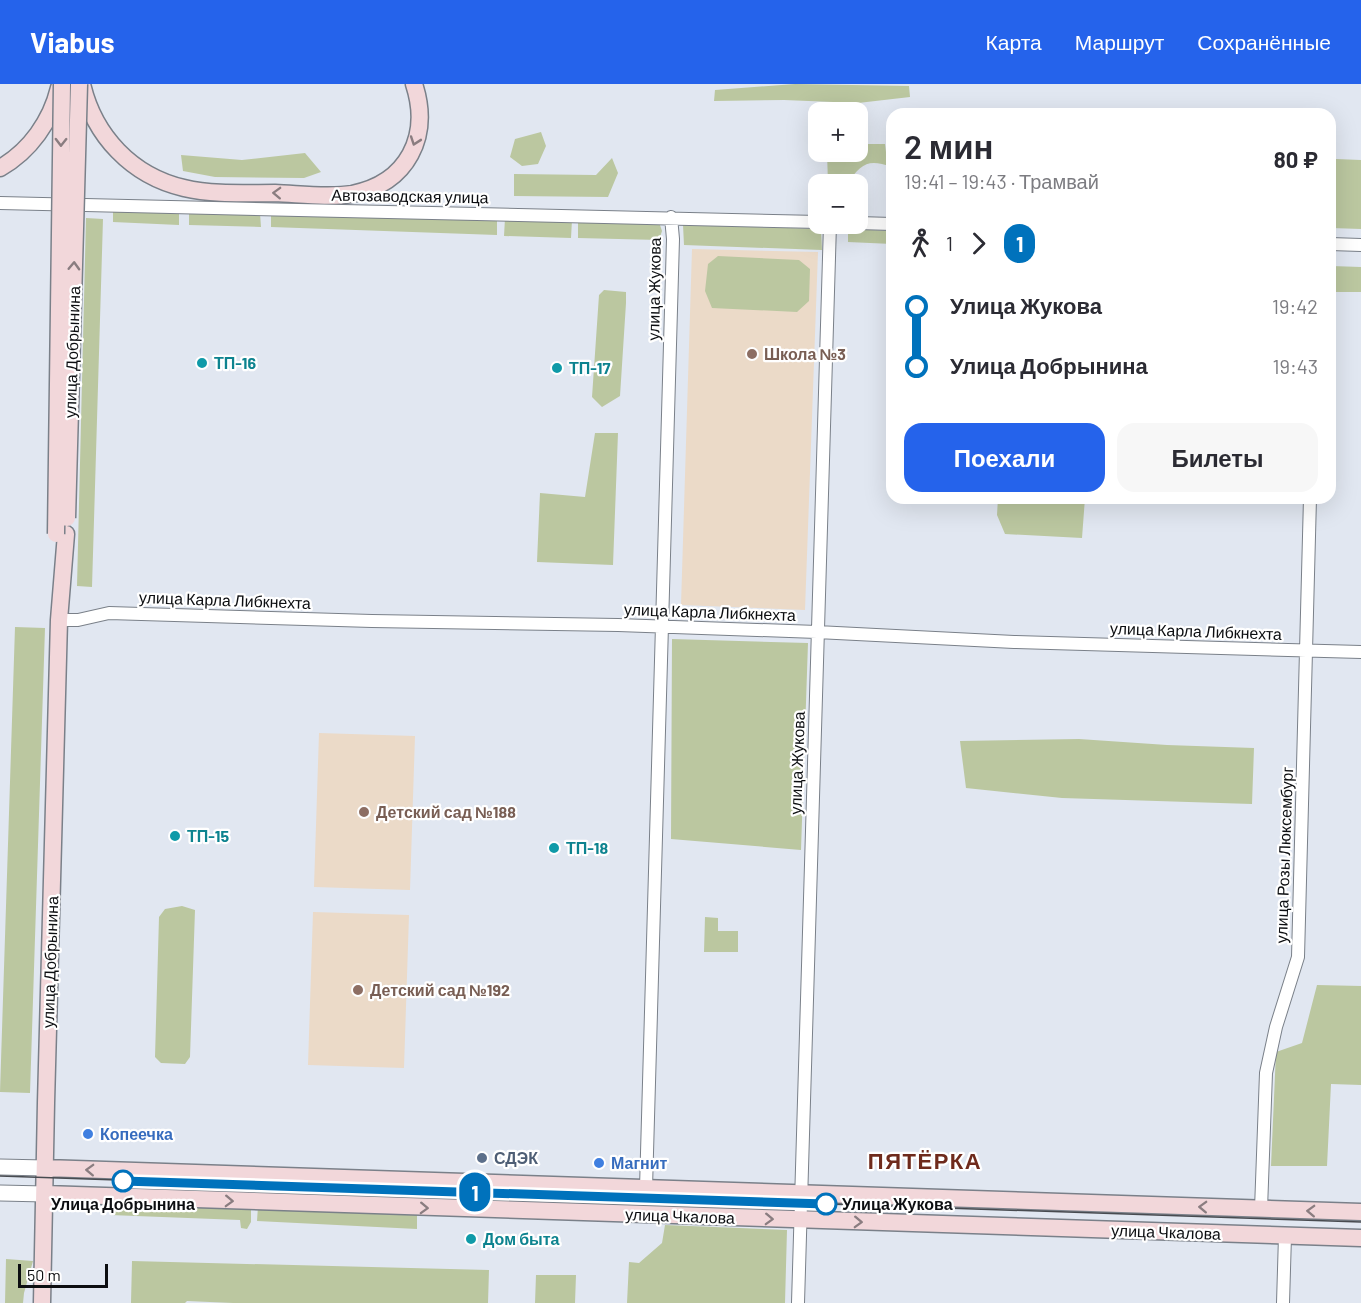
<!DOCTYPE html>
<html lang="ru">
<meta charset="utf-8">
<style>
:root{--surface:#fff;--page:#f7f7f7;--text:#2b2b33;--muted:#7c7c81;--accent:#2563eb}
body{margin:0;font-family:Barlow,sans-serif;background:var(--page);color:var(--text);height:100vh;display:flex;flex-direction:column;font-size:22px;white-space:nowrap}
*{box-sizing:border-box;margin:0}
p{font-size:20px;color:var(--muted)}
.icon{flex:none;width:33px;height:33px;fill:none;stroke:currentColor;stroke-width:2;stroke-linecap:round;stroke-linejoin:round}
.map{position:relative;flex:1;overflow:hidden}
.side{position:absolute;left:886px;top:24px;width:450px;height:396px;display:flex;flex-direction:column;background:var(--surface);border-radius:18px;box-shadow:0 6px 24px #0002}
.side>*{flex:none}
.badge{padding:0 12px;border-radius:20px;font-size:21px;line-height:39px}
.fabs{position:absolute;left:808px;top:18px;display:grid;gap:12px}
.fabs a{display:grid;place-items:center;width:60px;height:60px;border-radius:12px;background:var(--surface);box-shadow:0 6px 24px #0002;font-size:30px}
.scale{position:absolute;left:18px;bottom:15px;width:90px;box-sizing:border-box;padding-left:6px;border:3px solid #0c0e11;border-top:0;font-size:16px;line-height:21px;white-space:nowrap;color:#0c0e11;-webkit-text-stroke:4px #fff;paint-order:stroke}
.map>.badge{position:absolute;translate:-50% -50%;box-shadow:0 0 0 3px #fff}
.legs{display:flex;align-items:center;gap:9px;height:66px;padding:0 18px;font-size:20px}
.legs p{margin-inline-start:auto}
.overview{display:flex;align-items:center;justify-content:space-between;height:102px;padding:0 18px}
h1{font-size:33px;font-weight:600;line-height:45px}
.action{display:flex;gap:12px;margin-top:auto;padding:12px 18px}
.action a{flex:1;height:69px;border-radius:18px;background:var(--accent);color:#fff;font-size:24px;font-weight:600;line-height:69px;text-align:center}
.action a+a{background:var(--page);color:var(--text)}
ul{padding:0 18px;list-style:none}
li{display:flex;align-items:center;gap:21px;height:60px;font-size:22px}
li i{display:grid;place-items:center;width:9px;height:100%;margin:0 8px;background:currentColor}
li i::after{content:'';width:15px;height:15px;margin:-8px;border:4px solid;border-radius:50%;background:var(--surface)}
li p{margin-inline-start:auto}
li:first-child i{background:linear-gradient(#0000 50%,currentColor 0)}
li:last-child i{background:linear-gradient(currentColor 50%,#0000 0)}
header{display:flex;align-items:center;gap:36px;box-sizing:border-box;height:84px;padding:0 30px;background:var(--accent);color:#fff}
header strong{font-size:28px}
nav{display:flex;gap:33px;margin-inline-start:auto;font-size:21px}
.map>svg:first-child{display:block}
</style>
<header>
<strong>Viabus</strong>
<nav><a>Карта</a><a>Маршрут</a><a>Сохранённые</a></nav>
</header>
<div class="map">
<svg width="1361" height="1219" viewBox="0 0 1361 1219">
<rect width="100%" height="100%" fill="#e1e7f1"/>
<!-- education -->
<path fill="#ebdac8" d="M692 165 818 168 805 526 681 521Z
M319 649 415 652 410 806 314 803Z
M313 828 409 831 404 984 308 981Z"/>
<!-- green -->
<path fill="#bbc7a0" d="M795 0 909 2 910 13 858 19 784 16 714 17 715 6Z
M541 48 546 62 538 80 522 82 510 73 515 55Z
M858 60H885L887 76 892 77V83C867 74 862 80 846 100H828L827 68H858Z
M305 69 321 88 304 94 215 93 183 87 181 71 242 76Z
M1330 71 1336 75 1361 76V145L1331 144Z
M612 74 618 89 608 113 514 112V90L596 91Z
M113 127 179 129V141L113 138Z
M189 128 260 129 261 143 189 141Z
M271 129 497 134V151L271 143Z
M86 134 103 135 92 503 77 502Z
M505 134 572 136 571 154 504 152Z
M578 135 659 138 662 147 659 156 578 154Z
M683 141 821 145 822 166 684 161Z
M848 145 892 147V160L848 158Z
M718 172 799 176 810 185 809 217 797 228 712 224 705 207 708 180Z
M1331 182 1361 183V208H1331Z
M604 206 626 208V219L620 312 602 323 592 313 599 211Z
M595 349H618L613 481 537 478 540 409 585 413Z
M998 414H1085L1082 454 1005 450 997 431Z
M15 543 45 544 30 1009 0 1008Z
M672 555 808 559 801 766 671 755Z
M1079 655 1167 661 1254 664 1252 720 1062 714 966 704 960 657Z
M182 822 195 826 190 973 185 980 161 979 155 973 159 833 165 825Z
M705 833 718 834V847H738V868H704Z
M1317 901 1361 902V1001L1331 1000 1327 1082H1271L1276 968 1302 959Z
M111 1118 251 1122V1138L247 1145 241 1144 240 1136 110 1131Z
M258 1122 417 1128V1145L257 1137Z
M665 1141 787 1146 785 1219H627L629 1178 639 1179 662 1159Z
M6 1175 33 1177 24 1209 23 1219H5Z
M132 1177 489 1186 488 1219H233L187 1217 185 1219H131Z
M536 1191H576L575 1219H535Z"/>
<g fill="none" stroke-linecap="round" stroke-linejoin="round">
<!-- minor casing -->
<g stroke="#7a8089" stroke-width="14">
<path id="minor" d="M0 119 819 138
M858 139 892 140
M1330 160 1361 161
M59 536H78L109 529 372 537 618 541 817 548 1014 558 1361 568
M646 1104 673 155 671 133
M1261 1125 1266 989 1276 943 1298 873 1310 414
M798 1219 830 140
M1283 1219 1285 1152"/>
</g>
<!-- tertiary casing -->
<g stroke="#7a8089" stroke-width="17">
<path id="tertiary" d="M0 1083 45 1084
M0 1109 45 1110"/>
</g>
<!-- secondary casing -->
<g stroke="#7a8089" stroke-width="19">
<path id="secondary" d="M82 0C94 52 132 92 184 104 213 111 245 109 275 109 300 110 328 114 352 110 408 99 431 52 414 0
M0 84C30 67 51 37 59 4
M45 1084 1361 1128
M45 1110 1361 1154
M42 1219 46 1019 59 536 66 450"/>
</g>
<!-- minor -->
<use href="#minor" stroke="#fff" stroke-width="12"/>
<!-- tertiary -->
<use href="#tertiary" stroke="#fff" stroke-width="15"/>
<!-- secondary -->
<use href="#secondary" stroke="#f2d7da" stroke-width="16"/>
<!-- tram -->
<path stroke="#484b50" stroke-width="1.5" d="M0 1092 1361 1138"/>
<!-- secondary-bridge casing -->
<g stroke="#7a8089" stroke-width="19" stroke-linecap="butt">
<path id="secondary-bridge" d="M67 434 79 0
M56 450 62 0"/>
</g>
<!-- secondary-bridge -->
<use href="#secondary-bridge" stroke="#f2d7da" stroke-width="16"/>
</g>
<!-- one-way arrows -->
<defs><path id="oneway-chevron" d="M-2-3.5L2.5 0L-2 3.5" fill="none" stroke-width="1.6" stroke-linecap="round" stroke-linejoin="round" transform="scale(1.5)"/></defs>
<g stroke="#8a7d80">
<use href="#oneway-chevron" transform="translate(415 57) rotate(109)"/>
<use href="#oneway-chevron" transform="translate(61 58) rotate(91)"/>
<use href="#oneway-chevron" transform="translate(277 109) rotate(-178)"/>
<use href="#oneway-chevron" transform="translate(74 182) rotate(-88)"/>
<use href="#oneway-chevron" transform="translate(90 1086) rotate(-178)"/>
<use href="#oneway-chevron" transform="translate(229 1117) rotate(2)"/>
<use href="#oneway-chevron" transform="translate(1203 1123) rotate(-178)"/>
<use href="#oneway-chevron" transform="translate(424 1124) rotate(2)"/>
<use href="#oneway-chevron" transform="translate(1311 1127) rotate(-178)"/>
<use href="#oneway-chevron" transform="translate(769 1135) rotate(2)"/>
<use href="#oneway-chevron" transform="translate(858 1138) rotate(2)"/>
</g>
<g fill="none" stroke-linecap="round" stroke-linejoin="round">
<!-- line-1 casing -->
<g stroke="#fff" stroke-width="14">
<path id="line-1" d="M123 1097 826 1120"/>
</g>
<!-- line-1 -->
<use href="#line-1" stroke="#0072bc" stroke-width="9"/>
</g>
<!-- markers -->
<g fill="#8d6e63" stroke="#fff" stroke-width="2">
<circle cx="752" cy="270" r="6"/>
<circle cx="364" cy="728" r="6"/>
<circle cx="358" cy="906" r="6"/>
</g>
<g fill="#0f9aa8" stroke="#fff" stroke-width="2">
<circle cx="202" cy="279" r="6"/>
<circle cx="557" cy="284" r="6"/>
<circle cx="175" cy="752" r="6"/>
<circle cx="554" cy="764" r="6"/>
<circle cx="471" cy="1155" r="6"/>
</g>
<g fill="#3f7fe0" stroke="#fff" stroke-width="2">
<circle cx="88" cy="1050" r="6"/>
<circle cx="599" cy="1079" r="6"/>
</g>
<circle fill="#5c6f8a" stroke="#fff" stroke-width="2" cx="482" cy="1074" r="6"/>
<g fill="#fff" stroke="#0072bc" stroke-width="3">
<circle cx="123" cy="1097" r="10"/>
<circle cx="826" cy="1120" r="10"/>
</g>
<g text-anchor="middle" stroke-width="4.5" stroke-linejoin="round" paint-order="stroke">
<!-- street labels -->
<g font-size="16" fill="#0c0e11" stroke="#fff">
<text transform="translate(410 112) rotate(1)" y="6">Автозаводская улица</text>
<text transform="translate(654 205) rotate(-89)" y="6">улица Жукова</text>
<text transform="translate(72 268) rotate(-88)" y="6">улица Добрынина</text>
<text transform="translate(225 516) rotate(2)" y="6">улица Карла Либкнехта</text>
<text transform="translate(710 528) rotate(2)" y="6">улица Карла Либкнехта</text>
<text transform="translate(1196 547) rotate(2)" y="6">улица Карла Либкнехта</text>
<text transform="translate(797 679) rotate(-88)" y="6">улица Жукова</text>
<text transform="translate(1284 771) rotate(-88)" y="6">улица Розы Люксембург</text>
<text transform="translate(50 878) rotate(-88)" y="6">улица Добрынина</text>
<text transform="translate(680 1132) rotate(2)" y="6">улица Чкалова</text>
<text transform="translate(1166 1148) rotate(2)" y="6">улица Чкалова</text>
</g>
<!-- education labels -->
<g font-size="16" font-weight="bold" fill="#785e54" stroke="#fff" text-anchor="start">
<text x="764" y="276">Школа №3</text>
<text x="376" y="734">Детский сад №188</text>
<text x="370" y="912">Детский сад №192</text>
</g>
<!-- culture labels -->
<g font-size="16" font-weight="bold" fill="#0d838f" stroke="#fff" text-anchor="start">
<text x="214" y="285">ТП-16</text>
<text x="569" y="290">ТП-17</text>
<text x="187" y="758">ТП-15</text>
<text x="566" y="770">ТП-18</text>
<text x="483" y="1161">Дом быта</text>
</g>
<!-- shop labels -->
<g font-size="16" font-weight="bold" fill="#366cbe" stroke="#fff" text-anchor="start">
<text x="100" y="1056">Копеечка</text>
<text x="611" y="1085">Магнит</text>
</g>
<!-- service labels -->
<g font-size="16" font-weight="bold" fill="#4e5e75" stroke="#fff" text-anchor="start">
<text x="494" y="1080">СДЭК</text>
</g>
<!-- stop labels -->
<g font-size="16" font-weight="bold" fill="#0c0e11" stroke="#fff">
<text x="123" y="1126">Улица Добрынина</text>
<text x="842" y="1126" text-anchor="start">Улица Жукова</text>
</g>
<!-- district labels -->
<g font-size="22" font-weight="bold" letter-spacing="1.5" fill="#6e2a1c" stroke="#fff">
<text x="925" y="1085">ПЯТЁРКА</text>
</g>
</g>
</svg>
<div class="fabs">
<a>+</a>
<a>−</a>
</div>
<div class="scale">50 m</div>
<b class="badge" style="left:475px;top:1108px;background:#0072bc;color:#fff">1</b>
<section class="side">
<div class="overview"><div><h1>2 мин</h1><p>19:41 – 19:43 · Трамвай</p></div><b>80 ₽</b></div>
<div class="legs"><svg class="icon" aria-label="walk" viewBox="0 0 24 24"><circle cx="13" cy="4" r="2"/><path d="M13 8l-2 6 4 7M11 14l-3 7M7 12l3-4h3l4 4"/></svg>1<svg class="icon" aria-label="forward" viewBox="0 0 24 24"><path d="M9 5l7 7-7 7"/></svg><b class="badge" style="background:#0072bc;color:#fff">1</b></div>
<ul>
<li><i style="color:#0072bc"></i><b>Улица Жукова</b><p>19:42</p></li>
<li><i style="color:#0072bc"></i><b>Улица Добрынина</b><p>19:43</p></li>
</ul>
<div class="action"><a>Поехали</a><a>Билеты</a></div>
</section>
</div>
